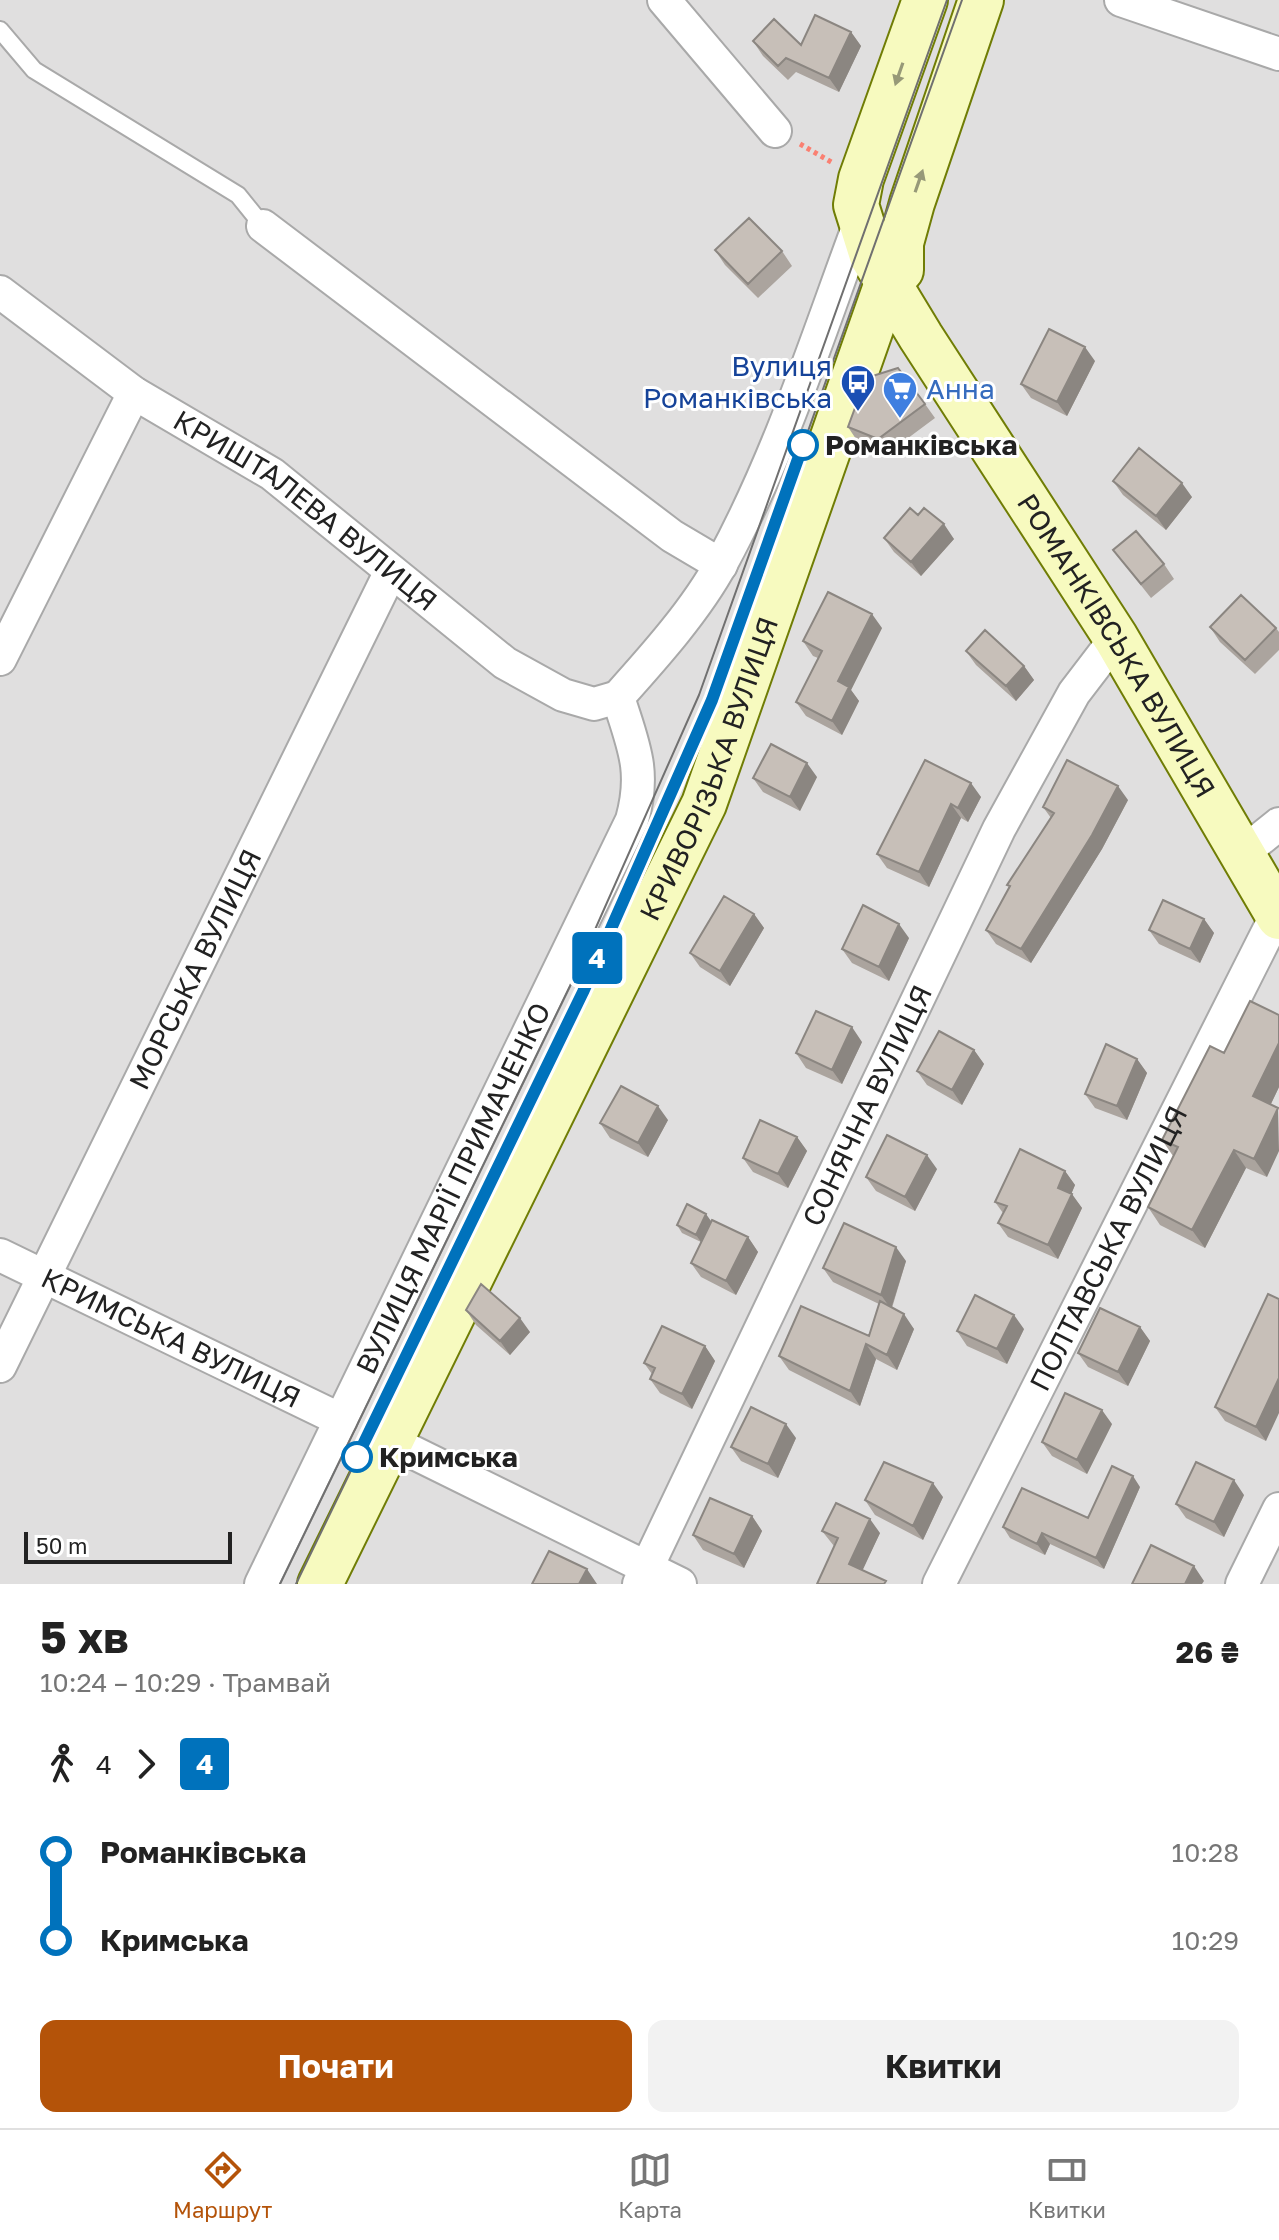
<!DOCTYPE html>
<html lang="uk">
<meta charset="utf-8">
<style>
:root{--surface:#fff;--page:#f2f2f2;--text:#222;--muted:#767676;--line:#e0e0e0;--accent:#b45309}
body{margin:0;font-family:"Golos Text",sans-serif;background:var(--page);color:var(--text);height:100vh;display:flex;flex-direction:column;font-size:30px;white-space:nowrap}
*{box-sizing:border-box;margin:0}
p{font-size:26px;color:var(--muted)}
.icon{flex:none;width:44px;height:44px;fill:none;stroke:currentColor;stroke-width:2;stroke-linecap:round;stroke-linejoin:round}
.map{position:relative;height:1584px;overflow:hidden}
.side{display:flex;flex-direction:column;background:var(--surface);flex:1}
.side>*{flex:none}
.badge{padding:0 16px;border-radius:6px;font-size:28px;line-height:52px}
.scale{position:absolute;left:24px;bottom:20px;width:208px;box-sizing:border-box;padding-left:8px;border:4px solid #222;border-top:0;font-size:22px;line-height:28px;white-space:nowrap;color:#222;-webkit-text-stroke:6px #fff;paint-order:stroke}
.map>.badge{position:absolute;translate:-50% -50%;box-shadow:0 0 0 4px #fff}
.legs{display:flex;align-items:center;gap:12px;height:88px;padding:0 40px;font-size:26px}
.legs p{margin-inline-start:auto}
.head{display:flex;align-items:center;justify-content:space-between;height:136px;padding:0 40px}
h1{font-size:44px;font-weight:700;line-height:60px}
.button{display:flex;gap:16px;margin-top:auto;padding:16px 40px}
.button a{flex:1;height:92px;border-radius:16px;background:var(--accent);color:#fff;font-size:32px;font-weight:700;line-height:92px;text-align:center}
.button a+a{background:var(--page);color:var(--text)}
ul{padding:0 40px;list-style:none}
li{display:flex;align-items:center;gap:28px;height:88px;font-size:30px}
li i{display:grid;place-items:center;width:12px;height:100%;margin:0 10px;background:currentColor}
li i::after{content:'';width:20px;height:20px;margin:-10px;border:6px solid;border-radius:50%;background:var(--surface)}
li p{margin-inline-start:auto}
li:first-child i{background:linear-gradient(#0000 50%,currentColor 0)}
li:last-child i{background:linear-gradient(currentColor 50%,#0000 0)}
.dock{display:flex;justify-content:space-around;align-items:center;height:112px;border-top:2px solid var(--line);background:var(--surface);font-size:22px;color:var(--muted)}
.dock a{display:grid;justify-items:center;gap:4px}
.dock .active{color:var(--accent)}
.map>svg:first-child{display:block}
</style>
<div class="map">
<svg width="1279" height="1584" viewBox="0 0 1279 1584">
<rect width="100%" height="100%" fill="#f2efe9"/>
<!-- residential -->
<path fill="#e0dfdf" d="M0 0H1279V1584H0Z"/>
<g fill="none" stroke-linecap="round" stroke-linejoin="round">
<!-- lane casing -->
<g stroke="#a9a9a9" stroke-width="20">
<path id="lane" d="M0 30 34 70 238 195 263 226"/>
</g>
<!-- street casing -->
<g stroke="#a9a9a9" stroke-width="36">
<g id="street">
<path d="M664 0 775 131"/>
<path d="M1121 0 1279 54"/>
<path d="M263 226 672 536 721 565"/>
<path id="s1" d="M0 292 134 393 272 474 505 663 563 695 594 704 618 697"/>
<path d="M0 659 134 393"/>
<path d="M618 697C653 658 697 609 722 562 780 455 817 338 859 225"/>
<path d="M1244 852 1279 824"/>
<path id="s2" d="M0 1255 341 1420"/>
<path id="s3" d="M0 1366 391 571"/>
<path d="M390 1441 680 1584"/>
<path id="s4" d="M261 1584 632 820C646 770 633 745 618 697"/>
<path id="s5" d="M639 1584 999 829 1074 693 1116 638"/>
<path id="s6" d="M939 1584 1277 914"/>
<path d="M1242 1584 1279 1509"/>
</g>
</g>
<!-- secondary casing -->
<g stroke="#707d05" stroke-width="48">
<g id="secondary">
<path id="s7" d="M925 0 861 179 856 205 872 256 921 337 1116 638 1279 917"/>
<path d="M901 270V243L912 203 981 0"/>
<path id="s8" d="M320 1584 704 804 901 243"/>
</g>
</g>
<!-- path -->
<path stroke="#fa8072" stroke-width="5" stroke-dasharray="4 4" stroke-linecap="butt" d="M800 144 833 163"/>
<!-- lane -->
<use href="#lane" stroke="#fff" stroke-width="16"/>
<!-- street -->
<use href="#street" stroke="#fff" stroke-width="32"/>
<!-- secondary -->
<use href="#secondary" stroke="#f7fabf" stroke-width="44"/>
<!-- tram -->
<path stroke="#707070" stroke-width="2" d="M280 1584 570 986 699 695 947 0
M296 1584 583 992 712 700 962 0"/>
</g>
<!-- wall -->
<path fill="#aba49e" d="M851 32 861 46 839 92 796 72 788 80 763 56 753 41 801 45Z
M715 250 782 251 792 266 758 298 725 265Z
M1095 361 1067 416 1031 398 1021 384Z
M925 404 935 418 888 453 858 442 848 427Z
M1113 481 1192 497 1166 530 1123 495Z
M918 515 954 539 921 576 894 552 884 538Z
M1113 550 1164 564 1174 579 1151 598Z
M1210 627 1276 628 1279 632V650L1255 674 1220 642Z
M882 628 851 690 859 701 842 735 806 716 796 702 818 658 813 656 803 641Z
M966 651 1024 666 1034 680 1016 701 976 665Z
M925 760 981 797 968 822 961 818 929 887 887 868 877 854Z
M817 777 800 811 763 792 753 778Z
M1128 800 1102 849 1031 963 996 944 986 930 1009 887 1007 885 1051 818 1043 807Z
M754 914 764 928 730 986 700 967 690 953Z
M1204 919 1214 933 1200 963 1159 944 1149 930Z
M909 938 889 981 852 963 842 949Z
M1279 1015V1087L1271 1104 1267 1177 1246 1168 1205 1248 1160 1225 1148 1207 1173 1156 1162 1140 1224 1053Z
M862 1042 842 1084 806 1068 796 1053Z
M974 1050 984 1064 962 1105 927 1085 917 1071Z
M1137 1059 1147 1073 1127 1120 1095 1108 1085 1094Z
M668 1120 648 1157 610 1138 600 1123Z
M797 1137 807 1151 788 1188 753 1172 743 1158Z
M937 1169 915 1211 876 1191 866 1177Z
M1065 1171 1075 1185 1071 1194 1082 1208 1058 1259 1008 1237 998 1223 1003 1213 995 1202Z
M711 1221 748 1237 758 1252 736 1295 701 1277 691 1263 701 1242 682 1233 677 1225Z
M906 1261 892 1308 914 1329 897 1370 876 1359 860 1406 789 1370 779 1356 869 1336 879 1304 833 1282 823 1268Z
M1279 1299 1266 1441 1225 1421 1215 1407Z
M466 1310 530 1332 510 1355 476 1325Z
M1140 1327 1150 1341 1128 1386 1088 1367 1078 1353Z
M1024 1329 1007 1364 967 1346 957 1331Z
M705 1346 715 1361 692 1409 660 1393 650 1379 652 1374 644 1363Z
M1112 1424 1087 1474 1052 1456 1042 1442Z
M796 1438 778 1478 741 1461 731 1447Z
M1140 1487 1104 1569 1050 1544 1045 1555 1010 1538 1003 1527 1088 1518Z
M1244 1495 1224 1537 1186 1518 1176 1504Z
M943 1497 923 1540 875 1515 865 1500Z
M752 1516 762 1531 744 1568 703 1550 693 1535Z
M822 1531 880 1533 862 1570 817 1584 834 1546Z"/>
<!-- shaded-wall -->
<path fill="#8b8681" d="M851 32 861 46 839 92 829 78Z
M1085 347 1095 361 1067 416 1057 402Z
M1182 483 1192 497 1166 530 1156 516Z
M944 524 954 539 921 576 911 562Z
M872 614 882 628 851 690 859 701 842 735 832 721 838 681Z
M1024 666 1034 680 1016 701 1006 686Z
M807 763 817 777 800 811 790 797Z
M971 783 981 797 968 822 958 808Z
M1118 786 1128 800 1102 849 1031 963 1021 949Z
M951 804 961 818 929 887 919 872Z
M754 914 764 928 730 986 720 971Z
M1204 919 1214 933 1200 963 1190 949Z
M899 924 909 938 889 981 879 967Z
M852 1027 862 1042 842 1084 832 1070Z
M1279 1043V1087L1266 1114 1253 1096Z
M974 1050 984 1064 962 1105 952 1090Z
M1137 1059 1147 1073 1127 1120 1117 1106Z
M658 1106 668 1120 648 1157 638 1143Z
M1278 1108 1279 1151 1267 1177 1254 1159Z
M797 1137 807 1151 788 1188 778 1174Z
M1234 1150 1246 1168 1205 1248 1192 1230Z
M927 1155 937 1169 915 1211 905 1197Z
M1065 1171 1075 1185 1068 1202 1058 1188Z
M1072 1194 1082 1208 1058 1259 1048 1245Z
M706 1214 711 1221 701 1242 696 1235Z
M748 1237 758 1252 736 1295 726 1281Z
M896 1247 906 1261 891 1309 881 1295Z
M904 1314 914 1329 897 1370 887 1355Z
M1014 1315 1024 1329 1007 1364 997 1349Z
M520 1318 530 1332 510 1355 500 1341Z
M1140 1327 1150 1341 1128 1386 1118 1372Z
M866 1344 876 1359 860 1406 850 1391Z
M705 1346 715 1361 692 1409 682 1394Z
M1279 1378V1413L1266 1441 1256 1427Z
M1102 1410 1112 1424 1087 1474 1077 1460Z
M786 1424 796 1438 778 1478 768 1464Z
M1133 1476 1140 1487 1104 1569 1096 1558Z
M1234 1480 1244 1495 1224 1537 1214 1522Z
M933 1483 943 1497 923 1540 913 1526Z
M752 1516 762 1531 744 1568 734 1554Z
M870 1519 880 1533 859 1578 849 1564Z
M1042 1533 1050 1544 1045 1555 1037 1544Z
M1194 1566 1204 1581 1202 1584H1185Z
M587 1569 597 1584H579Z"/>
<!-- building -->
<path fill="#c7bfb8" stroke="#8b8681" stroke-width="2" d="M815 15 851 32 829 78 786 58 778 66 753 41 774 19 801 45Z
M749 218 782 251 748 284 715 250Z
M1049 329 1085 347 1057 402 1021 384Z
M898 368 925 404 878 439 848 427 866 378Z
M1139 448 1182 483 1156 516 1113 481Z
M910 508 918 515 924 508 944 524 911 562 884 538Z
M1136 531 1164 564 1141 584 1113 550Z
M828 592 872 614 838 681 849 687 832 721 796 702 822 651 803 641Z
M1241 595 1276 628 1245 660 1210 627Z
M985 630 1024 666 1006 686 966 651Z
M771 744 807 763 790 797 753 778Z
M925 760 971 783 958 808 951 804 919 872 877 854Z
M1067 760 1118 786 1092 835 1021 949 986 930 1010 886 1007 885 1054 813 1043 807Z
M724 896 754 914 720 971 690 953Z
M1163 900 1204 919 1190 949 1149 930Z
M863 905 899 924 879 967 842 949Z
M1250 1001 1279 1015V1043L1253 1096 1278 1108 1254 1159 1234 1150 1192 1230 1148 1207 1178 1147 1162 1140 1210 1046 1224 1053Z
M816 1011 852 1027 832 1070 796 1053Z
M939 1031 974 1050 952 1090 917 1071Z
M1106 1044 1137 1059 1117 1106 1085 1094Z
M621 1086 658 1106 638 1143 600 1123Z
M760 1120 797 1137 778 1174 743 1158Z
M887 1135 927 1155 905 1197 866 1177Z
M1020 1149 1065 1171 1058 1188 1072 1194 1048 1245 998 1223 1007 1206 995 1202Z
M687 1204 706 1214 696 1235 677 1225Z
M712 1220 748 1237 726 1281 691 1263Z
M844 1223 896 1247 881 1295 823 1268Z
M481 1284 520 1318 500 1341 466 1310Z
M1268 1294 1279 1299V1378L1256 1427 1215 1407Z
M975 1295 1014 1315 997 1349 957 1331Z
M880 1301 904 1314 887 1355 866 1344 850 1391 779 1356 801 1306 869 1336Z
M1100 1308 1140 1327 1118 1372 1078 1353Z
M662 1326 705 1346 682 1394 650 1379 655 1368 644 1363Z
M1065 1393 1102 1410 1077 1460 1042 1442Z
M751 1407 786 1424 768 1464 731 1447Z
M884 1462 933 1483 913 1526 865 1500Z
M1196 1462 1234 1480 1214 1522 1176 1504Z
M1112 1466 1133 1476 1096 1558 1042 1533 1037 1544 1003 1527 1022 1488 1088 1518Z
M710 1498 752 1516 734 1554 693 1535Z
M836 1503 870 1519 849 1564 886 1581 884 1584H817L838 1538 822 1531Z
M1151 1545 1194 1566 1185 1584H1132Z
M549 1551 587 1569 579 1584H532Z"/>
<!-- one-way arrows -->
<defs><path id="oneway-solid" d="M-6-.8H1V-3.2L6.5 0L1 3.2V.8H-6Z" transform="scale(2)"/></defs>
<g fill="#979978">
<use href="#oneway-solid" transform="translate(899 74) rotate(109)"/>
<use href="#oneway-solid" transform="translate(919 181) rotate(-71)"/>
</g>
<g fill="none" stroke-linecap="round" stroke-linejoin="round">
<!-- line-1 casing -->
<g stroke="#fff" stroke-width="18">
<path id="line-1" d="M357 1457 583 992 712 700 803 445"/>
</g>
<!-- line-1 -->
<use href="#line-1" stroke="#0072bc" stroke-width="12"/>
</g>
<!-- icons -->
<defs>
<g id="bus-pin" transform="scale(1.8)"><path d="M0 17L-7.5 6A9.5 9.5 0 1 1 7.5 6Z" fill="#1a4fb4" stroke="#fff"/><path d="M-5-6H5V4H4V6H2V4H-2V6H-4V4H-5ZM-3.5-4V0h7V-4ZM-3.5 1.2v1.5H-2V1.2ZM2 1.2v1.5H3.5V1.2Z" fill="#fff"/></g>
<g id="supermarket-pin" transform="scale(1.8)"><path d="M0 17L-7.5 6A9.5 9.5 0 1 1 7.5 6Z" fill="#3f7fe0" stroke="#fff"/><path d="M-6-5.5h2.5l.6 2H6L4.5 2H-2.5L-4.4-4H-6ZM-1.5 3.2a1.3 1.3 0 1 0 .1 0ZM3 3.2a1.3 1.3 0 1 0 .1 0Z" fill="#fff"/></g>
</defs>
<g fill-rule="evenodd">
<use href="#bus-pin" x="858" y="382"/>
<use href="#supermarket-pin" x="900" y="389"/>
</g>
<!-- markers -->
<g fill="#fff" stroke="#0072bc" stroke-width="4">
<circle cx="803" cy="445" r="14"/>
<circle cx="357" cy="1457" r="14"/>
</g>
<g text-anchor="middle" stroke-width="6" stroke-linejoin="round" paint-order="stroke">
<!-- transit labels -->
<g font-size="28" fill="#164399" stroke="#fff" text-anchor="end">
<text x="832" y="376">Вулиця<tspan x="832" dy="32">Романківська</tspan></text>
</g>
<!-- shop labels -->
<g font-size="28" fill="#366cbe" stroke="#fff" text-anchor="start">
<text x="926" y="399">Анна</text>
</g>
<!-- stop labels -->
<g font-size="28" font-weight="bold" fill="#222" stroke="#fff" text-anchor="start">
<text x="825" y="455">Романківська</text>
<text x="379" y="1467">Кримська</text>
</g>
<!-- street labels -->
<g font-size="28" fill="#222" stroke="#fff">
<text dy="10" stroke="none"><textPath href="#s1" startOffset="376">КРИШТАЛЕВА ВУЛИЦЯ</textPath></text>
<text dy="10" stroke="none"><textPath href="#s7" startOffset="730">РОМАНКІВСЬКА ВУЛИЦЯ</textPath></text>
<text dy="10" stroke="none"><textPath href="#s8" startOffset="904">КРИВОРІЗЬКА ВУЛИЦЯ</textPath></text>
<text dy="10" stroke="none"><textPath href="#s3" startOffset="442">МОРСЬКА ВУЛИЦЯ</textPath></text>
<text dy="10" stroke="none"><textPath href="#s5" startOffset="530">СОНЯЧНА ВУЛИЦЯ</textPath></text>
<text dy="10" stroke="none"><textPath href="#s4" startOffset="440">ВУЛИЦЯ МАРІЇ ПРИМАЧЕНКО</textPath></text>
<text dy="10" stroke="none"><textPath href="#s6" startOffset="376">ПОЛТАВСЬКА ВУЛИЦЯ</textPath></text>
<text dy="10" stroke="none"><textPath href="#s2" startOffset="190">КРИМСЬКА ВУЛИЦЯ</textPath></text>
</g>
</g>
</svg>
<div class="scale">50 m</div>
<b class="badge" style="left:597px;top:958px;background:#0072bc;color:#fff">4</b>
</div>
<section class="side">
<div class="head"><div><h1>5 хв</h1><p>10:24 – 10:29 · Трамвай</p></div><b>26 ₴</b></div>
<div class="legs"><svg class="icon" aria-label="walk" viewBox="0 0 24 24"><circle cx="13" cy="4" r="2"/><path d="M13 8l-2 6 4 7M11 14l-3 7M7 12l3-4h3l4 4"/></svg>4<svg class="icon" aria-label="forward" viewBox="0 0 24 24"><path d="M9 5l7 7-7 7"/></svg><b class="badge" style="background:#0072bc;color:#fff">4</b></div>
<ul>
<li><i style="color:#0072bc"></i><b>Романківська</b><p>10:28</p></li>
<li><i style="color:#0072bc"></i><b>Кримська</b><p>10:29</p></li>
</ul>
<div class="button"><a>Почати</a><a>Квитки</a></div>
</section>
<nav class="dock">
<a class="active"><svg class="icon" aria-label="directions" viewBox="0 0 24 24"><path d="M12 3l9 9-9 9-9-9zM9 14v-3h6M13 9l2 2-2 2"/></svg>Маршрут</a>
<a><svg class="icon" aria-label="map" viewBox="0 0 24 24"><path d="M3 6l6-2 6 2 6-2v14l-6 2-6-2-6 2zM9 4v14M15 6v14"/></svg>Карта</a>
<a><svg class="icon" aria-label="tickets" viewBox="0 0 24 24"><path d="M3 7h18v10H3zM15 7v10"/></svg>Квитки</a>
</nav>
